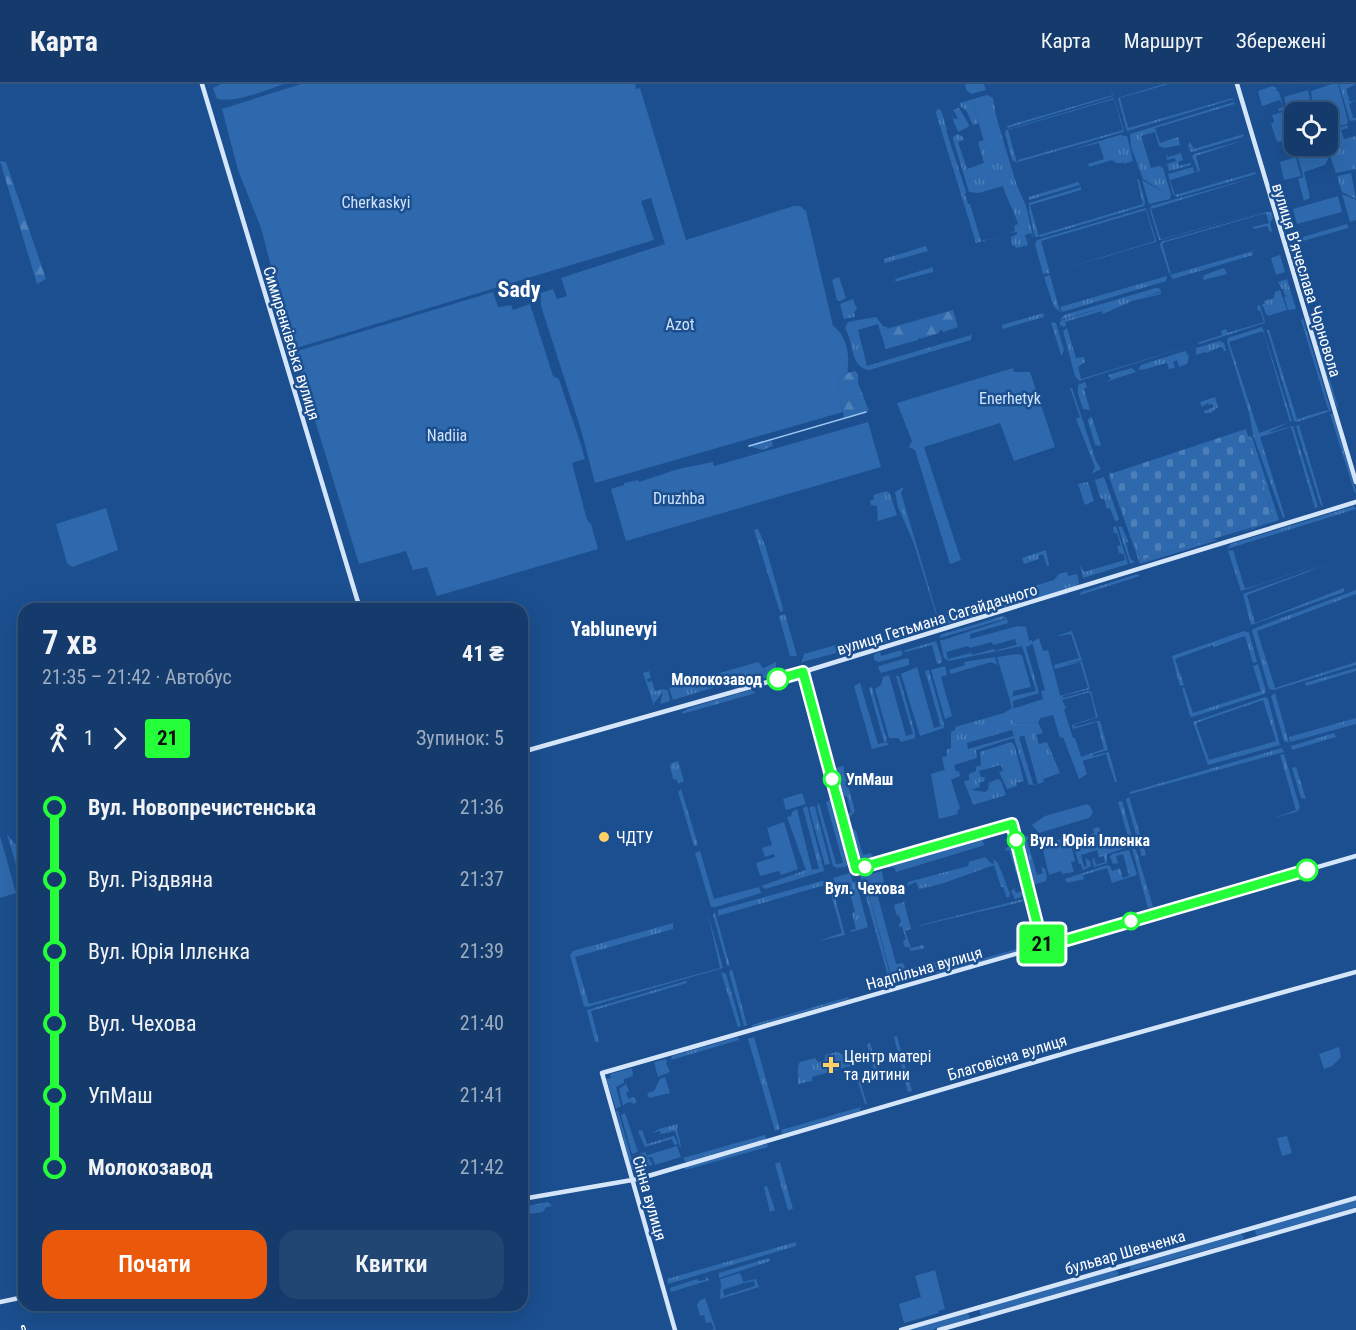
<!DOCTYPE html>
<html lang="uk">
<meta charset="utf-8">
<style>
:root{--surface:#143b6b;--page:#214673;--text:#f1f3f6;--muted:#9dadc1;--line:#33557e;--accent:#ea580c}
body{margin:0;font-family:"Roboto Condensed",sans-serif;background:var(--page);color:var(--text);height:100vh;display:flex;flex-direction:column;font-size:22px;white-space:nowrap}
*{box-sizing:border-box;margin:0}
p{font-size:20px;color:var(--muted)}
.icon{flex:none;width:33px;height:33px;fill:none;stroke:currentColor;stroke-width:2;stroke-linecap:round;stroke-linejoin:round}
.map{position:relative;flex:1;overflow:hidden}
.details{position:absolute;left:18px;top:519px;width:510px;height:708px;display:flex;flex-direction:column;background:var(--surface);border-radius:18px;box-shadow:0 6px 24px #0002,0 0 0 2px var(--line)}
.details>*{flex:none}
.badge{padding:0 12px;border-radius:4px;font-size:21px;line-height:39px}
.buttons{position:absolute;left:1284px;top:18px;display:grid;gap:12px}
.buttons a{display:grid;place-items:center;width:54px;height:54px;border-radius:12px;background:var(--surface);box-shadow:0 6px 24px #0002,0 0 0 2px var(--line);font-size:30px}
.map>.badge{position:absolute;translate:-50% -50%;box-shadow:0 0 0 3px #fff}
.legs{display:flex;align-items:center;gap:9px;height:66px;padding:0 24px;font-size:20px}
.legs p{margin-inline-start:auto}
.headline{display:flex;align-items:center;justify-content:space-between;height:102px;padding:0 24px}
h1{font-size:33px;font-weight:600;line-height:45px}
.button{display:flex;gap:12px;margin-top:auto;padding:12px 24px}
.button a{flex:1;height:69px;border-radius:18px;background:var(--accent);color:#fff;font-size:24px;font-weight:600;line-height:69px;text-align:center}
.button a+a{background:var(--page);color:var(--text)}
ul{padding:0 24px;list-style:none}
li{display:flex;align-items:center;gap:21px;height:72px;font-size:22px}
li i{display:grid;place-items:center;width:9px;height:100%;margin:0 8px;background:currentColor}
li i::after{content:'';width:15px;height:15px;margin:-8px;border:4px solid;border-radius:50%;background:var(--surface)}
li p{margin-inline-start:auto}
li:first-child i{background:linear-gradient(#0000 50%,currentColor 0)}
li:last-child i{background:linear-gradient(currentColor 50%,#0000 0)}
header{display:flex;align-items:center;gap:36px;box-sizing:border-box;height:84px;padding:0 30px;background:var(--surface);border-bottom:2px solid var(--line)}
header strong{font-size:28px}
nav{display:flex;gap:33px;margin-inline-start:auto;font-size:21px}
.map>svg:first-child{display:block}
</style>
<header>
<strong>Карта</strong>
<nav><a>Карта</a><a>Маршрут</a><a>Збережені</a></nav>
</header>
<div class="map">
<svg width="1356" height="1246" viewBox="0 0 1356 1246">
<defs>
<pattern id="grass-tufts" width="24" height="20" patternUnits="userSpaceOnUse" patternTransform="scale(1.5)"><rect width="24" height="20" fill="#2e69ad"/><path d="M3 7l-1-3M5 7V3M7 7l1-3M15 17l-1-3M17 17v-4M19 17l1-3" fill="none" stroke="#4d80b9"/></pattern>
<pattern id="forest-firs" width="22" height="20" patternUnits="userSpaceOnUse" patternTransform="scale(1.5)"><rect width="22" height="20" fill="#2e69ad"/><path d="M5 1l3.5 6h-7zM16 11l3.5 6h-7z" fill="#4d80b9"/></pattern>
<pattern id="cemetery-stones" width="16" height="16" patternUnits="userSpaceOnUse" patternTransform="scale(1.5)"><rect width="16" height="16" fill="#2e69ad"/><path d="M2 7V4a2 2 0 0 1 4 0v3zM10 15v-3a2 2 0 0 1 4 0v3z" fill="#4d80b9"/></pattern>
</defs>
<rect width="100%" height="100%" fill="#1b4f8f"/>
<!-- grass -->
<path fill="url(#grass-tufts)" fill-rule="evenodd" d="M1110 0 1113 12 1008 44 1007 42 1113 11Z
M1164 0H1169L1120 14 1128 44 1233 14 1234 15 1127 47 1118 14Z
M1339 0H1356L1346 5 1350 18 1356 16 1349 20 1353 34H1356V36L1350 37Z
M987 11 993 14 996 32 1016 99 1026 122 1033 152V154L1031 149 1025 151 1028 161 1017 164 1012 161 1011 153 1017 150V148L1009 149 1015 147 1014 142 1018 140C1014 126 1007 116 1003 102L979 109 969 108 953 55V53L958 50 963 53 964 56 958 58 967 85 984 79 978 58 984 56 989 71 1005 65 999 49 973 20 979 39 973 41 966 26 961 23 960 19Z
M1114 14 1124 46 1123 48 1018 78V76L1123 46 1114 15 1008 46 1017 79 1012 76 1005 49 1006 46Z
M1234 18 1235 20 1155 44 1160 59 1178 53 1180 61 1165 64 1159 62 1155 48 1141 52 1151 84 1159 82 1163 84 1171 111 1170 115 1149 120 1142 96 1167 110 1143 95 1131 63 1130 50Z
M959 24 969 41 968 43 958 48 951 30 954 35 958 34 953 26Z
M937 25 941 26 947 46H943H946L966 108 965 110 968 120H970L981 157 1005 151 976 159 936 29Z
M1347 41 1348 44 1341 46 1344 55 1356 52V85L1336 89 1327 62 1328 47Z
M1244 50 1243 53 1192 68 1190 67 1188 61 1190 58 1194 65Z
M1120 51 1127 52 1133 77 1124 80 1123 77V79H1116L1112 76 1089 83 1088 80 1104 75 1099 59 1070 66Z
M1245 56 1196 72 1200 87 1170 96 1175 111 1255 88 1256 90 1177 113 1173 110 1168 90 1193 83 1194 88 1198 87 1192 72 1194 70Z
M1181 69 1183 76 1178 78 1179 82 1190 79V76L1191 81 1169 87 1167 80 1176 77 1175 74 1167 76 1166 70 1168 73Z
M1351 89 1356 115 1342 108 1337 92Z
M1256 93 1151 125 1161 156 1266 126 1159 156 1150 126 1151 122Z
M1137 95 1139 96 1145 118 1144 122 1040 153 1039 151 1143 120Z
M1078 98 1080 101 1029 116V113Z
M1081 103V106L1030 121 1039 153H1035L1029 127V119Z
M1342 110 1356 116V136L1350 138Z
M1146 124 1156 156 1155 158 1050 189 1155 157 1146 126 1041 157 1050 189 1043 190 1035 160 1037 156Z
M1267 128H1271L1273 134 1270 139 1272 147 1270 148 1267 142 1254 145 1253 143 1269 139 1266 129 1162 159 1171 190 1169 189 1160 161 1161 158Z
M1347 140 1348 144 1303 157V153Z
M926 162 928 167 885 179 884 178V175Z
M1257 166 1252 168 1253 171 1173 195 1170 191Z
M1280 171 1285 188 1276 191 1271 174Z
M933 183V188L941 186 890 199 896 197 895 195Z
M1224 184 1227 190 1203 196 1204 191Z
M1050 191 1060 228 1054 223 1044 193Z
M1167 192 1166 197 1062 228 1060 223Z
M839 193 846 214 840 217 837 216 832 196Z
M1287 195 1296 225 1288 226 1284 213 1287 212 1285 211 1283 206 1285 205H1282L1278 198Z
M1156 204H1159L1161 207 1144 213 1161 208V210L1132 217 1103 230 1102 227 1065 238 1066 242 1064 243 1060 241V237L1109 222 1060 236 1064 231Z
M1280 206 1287 226 1268 232V229L1267 232 1262 220H1265L1264 217 1274 214 1275 208Z
M853 215 857 225 854 228 855 231 854 233 844 235 840 220Z
M1260 221 1265 238 1264 239 1200 260 1197 259 1222 251 1221 247 1226 245 1227 249 1264 238 1260 226 1258 227 1257 222Z
M952 225 880 247 878 240 858 246 867 282 971 251 972 248 971 256 869 286C850 284 854 258 845 244L848 238 876 233 883 242 889 244Z
M1043 229 1044 233 1002 245V241Z
M1311 232 1338 323 1337 324 1308 233Z
M1303 235 1331 327 1329 328 1301 236Z
M1051 238 1056 239 1064 266 1062 271H1061Z
M1262 243 1292 337 1267 349 1293 342 1318 423 1315 424 1291 343 1260 353 1285 433 1283 434 1253 351 1249 329 1227 257 1228 254ZM1263 247 1290 338 1259 349 1229 258Z
M1067 244 1076 274 1084 273 1085 278 1078 283 1081 295 1193 261 1079 297 1075 292 1063 247Z
M1267 246H1269L1297 335 1327 326 1328 328 1297 338 1294 337Z
M1220 257 1224 259 1226 267H1224L1223 264 1220 263 1206 269 1205 268 1196 271V264Z
M1185 267 1189 272 1187 280 1179 283 1177 276 1173 278 1175 284 1169 285 1167 279 1142 286V285L1138 286 1141 281Z
M1132 284 1136 288 1105 298 1111 295 1108 291Z
M1085 298 1087 303 1084 305 1090 326 1083 325 1078 310V301Z
M1070 304H1072L1096 377 1101 385 1093 389H1092L1095 383 1076 335 1080 333Z
M1215 313 1218 323 1211 329H1204V327L1214 323 1213 320 1209 321 1208 319 1202 323 1200 318Z
M1328 330 1299 341 1323 422H1321L1296 342Z
M1330 330H1333L1356 407 1355 410Z
M1092 333 1101 362 1095 361 1088 337 1089 334Z
M1248 352 1252 353 1279 436 1222 455 1270 438V434L1273 433Z
M1110 387 1140 476 1212 455 1218 456 1140 480 1109 393Z
M1104 393 1119 435 1117 437H1115L1110 424 1107 425 1104 415 1100 414 1095 396Z
M1088 398 1094 417 1085 421 1078 400Z
M904 403 901 409 938 534 975 523 979 531 941 542 939 540 913 457 898 423 895 408Z
M887 407 890 410 897 431 878 437 877 422 871 421 870 417 874 415 873 411Z
M1354 422 1356 425 1227 465 1231 460Z
M1116 442 1128 480 1083 494 1080 481 1084 488 1125 476 1124 470 1119 469 1117 462 1121 461 1117 449H1114L1113 443Z
M1118 442 1122 443 1128 457 1126 459 1130 474 1135 478 1130 480Z
M758 445 765 461 782 521 783 527 780 528 754 446Z
M1046 466 1049 482H1047L1043 470 1038 472 1039 475 1024 480 1022 474Z
M1233 466 1245 505 1334 475 1241 507 1228 467Z
M1334 478 1247 511 1255 539 1344 504V508L1251 541 1243 510Z
M1067 488 1068 492 1077 490 1079 498 1078 502 1032 515 1027 512 1025 505 1054 496 1059 490Z
M1137 490 1140 492 1080 511 1081 508Z
M1022 506 1025 514 1023 518 987 529 986 526 1015 517 1013 508Z
M1356 506V510L1257 547 1275 604 1356 578V581L1274 606 1269 605 1252 547 1253 545Z
M785 530 797 572H790L779 532Z
M1003 532 1007 534 940 554V551Z
M1072 547 1082 576 1062 581 1082 577 1090 605 1063 612V614L1089 607 1091 608 1098 633 1074 641 1075 643 1098 637H1100L1108 666 1093 670V672L1109 668 1117 698H1115L1106 670 1082 677 1081 673 1104 665 1097 638 1073 645 1072 641 1096 633 1090 608 1062 616 1060 612 1088 604 1080 578 1055 585 1054 581 1079 574 1071 550 1056 552Z
M1244 547 1249 549 1257 578 1253 579 1245 552 1214 563 1213 561 1175 575 1184 601 1180 602 1172 572Z
M894 552V556L838 573 837 569Z
M940 556H943L948 575 971 569 972 571 994 565 995 567 1032 556V560L1026 563 1039 609 1013 617 1014 640 1038 638 1043 649 1036 651 1039 660 1047 658 1060 689 1043 695 1029 650 1019 653 1033 700H1038L1029 701 1014 654 976 666 977 674 954 681 956 688H945L942 673 947 672V665L951 664V648L955 646V643L1004 629 1012 624 1009 613 1036 607 1022 562 949 577 944 574ZM1012 646 1014 652 968 665 967 659Z
M936 557 942 576 941 579 937 580 932 561 906 568 903 567Z
M758 578 766 588 762 589 761 585 755 592 747 594V591L731 596 724 601 723 600 720 589Z
M1258 580 1266 607 1264 610 1192 633 1190 632 1182 604 1184 603 1193 629 1261 607 1253 582Z
M1356 584V587L1306 602 1305 599Z
M929 586 944 641 941 642 925 587Z
M649 587 651 594 647 595 648 598 652 597 655 607 664 605 668 607 670 617 660 620 663 608 654 619V622L643 589Z
M717 589 712 592H719L722 601 673 616 669 604Z
M896 592H899L915 649 913 650Z
M872 603 887 657 884 658 869 604Z
M1275 609 1289 659 1284 657 1271 612Z
M1265 613 1268 615 1280 661 1208 681 1193 638ZM1263 616 1276 657 1209 676 1196 639Z
M1356 634V640L1290 658 1289 653Z
M1334 649 1336 653 1292 666 1291 662Z
M1011 658 1014 660 1024 697 1016 699 1017 702 1007 705 999 688 1003 687 1001 681 979 687 981 693H985L984 697 979 699 980 703 971 706 985 708 988 706 989 699 998 695 1001 697 1006 711 973 721 964 697 969 696V690L976 687V683L981 681 980 668Z
M1282 664 1284 668 1130 710V708Z
M1284 670 1300 724 1296 728 1274 734 1296 726 1280 671Z
M678 677 684 697 678 700 677 696 673 695 670 682 672 679Z
M843 682 855 727 846 738 845 732 851 728 847 713 844 712 836 684Z
M1296 683 1306 715 1301 714 1292 684Z
M681 705 698 761 694 762 678 708Z
M1129 713 1146 771 1142 772 1126 715Z
M1122 717 1134 760 1131 763 1118 718Z
M819 719 836 780 843 779 844 783 837 784 833 782 817 722Z
M807 722 824 787 765 805 761 802 806 786 819 785 803 724Z
M812 722 815 723 830 780 825 781 809 724Z
M1099 743 1105 764 1108 763 1109 765 1128 761 1129 763 1107 770V779L1094 783 1092 775 1094 774 1096 781 1105 778 1104 772 1099 773 1097 766 1081 771 1084 783 1087 782 1085 774 1090 777 1091 782 1083 786 1081 780H1079L1072 757 1094 749 1093 745Z
M852 744 856 747 863 771 871 769 872 773 860 776Z
M7 750 14 759 24 765V778L18 787Z
M1025 752 1033 754 1027 756 1037 791 1043 789 1041 783 1045 785 1047 793 1046 797 1032 801 1029 798 1018 757Z
M1015 757 1028 807 1026 809 1012 758Z
M1010 762 1024 812 1015 815 1011 807 1014 804 1016 809 1022 807 1009 766 1006 767 1005 765Z
M1132 764 1136 766 1153 823 1148 824Z
M1129 766 1137 791 1112 799 1107 784 1083 791 1084 795 1067 799 1065 795 1107 781 1110 782 1112 787 1120 784 1123 794 1129 792 1123 770 1116 772 1118 779 1113 780 1110 773 1112 770Z
M985 773 992 780 994 779 993 775 998 779 1010 810 1009 813 1007 814 1003 803H1001L994 781 941 800 919 805 916 798 907 802 908 798 968 782 969 778Z
M862 785 891 895 889 896 859 788Z
M850 789 853 798H856L868 843 852 848 850 847 856 845 852 829 855 828 848 803 841 804 842 809 839 810 833 794Z
M829 795 835 807V814L845 851 818 857 842 849 828 800 718 832V826Z
M1033 804 1046 855 1043 856 1031 807Z
M1024 815 1025 817 919 842 920 841Z
M904 818 911 845 905 847 911 864 923 861 925 864 911 867 909 863H905L903 857 906 855 902 842 899 843V840L901 838 899 831 897 832 894 821Z
M1147 826 1148 829 1080 849 1079 846Z
M715 828 716 832 730 882 727 881 713 831Z
M708 830 723 884 587 923 584 922 570 871 573 867 673 839V845L575 873 589 920 720 884Z
M1034 860 1035 862 937 890 936 888Z
M732 885 747 941 744 942 729 888Z
M721 888 726 890 741 942 738 943Z
M686 897 687 899 591 927 599 958H595L587 926Z
M848 913 849 915 752 943V941Z
M897 952 912 1007 908 1008 894 953Z
M738 953 739 956 671 976 672 972Z
M754 953 780 1045 775 1047 748 955Z
M870 958 879 994 861 1000 867 1020H865L857 995 875 989 867 961Z
M837 968 847 972 850 982 812 993V997L798 1000V982L800 978 815 974 818 978 825 976V971Z
M626 1000 629 1007 626 1008 628 1015 633 1013 637 1017 634 1020 631 1018 626 1019 623 1022 619 1005Z
M861 1023 860 1027 782 1050 781 1046Z
M616 1027H618L635 1086H632Z
M678 1040 677 1045 681 1062 680 1063 675 1047 661 1050 660 1047 652 1049 659 1045Z
M642 1046 647 1060 674 1052 678 1060 674 1061 672 1055 645 1063 638 1047Z
M765 1051 766 1055 686 1078 683 1074Z
M767 1060 768 1063 685 1086V1083Z
M780 1078 793 1125 788 1126 775 1080Z
M796 1158V1162L668 1200 667 1195Z
M769 1174 770 1177 719 1194V1189Z
M706 1193 710 1196 671 1208 670 1204 697 1195 698 1197 706 1196Z
M756 1195 759 1203 720 1215 721 1200 724 1212 755 1202 754 1197 744 1199 743 1198Z"/>
<!-- forest -->
<path fill="url(#forest-firs)" d="M0 77 6 78 46 195 37 200Z
M953 226 958 243 943 248 942 246 939 247V249L920 255 919 253 918 256 886 265 880 247Z
M855 287 858 290V299L869 327 844 334 837 299 843 290Z
M771 355 773 362 762 366 749 362Z
M836 561V569L802 578V577L804 570Z
M776 578V588L769 589 770 592 755 598V594L762 592 761 590 755 592 761 584 762 589 766 588V586H763L764 584Z
M751 606 756 609 682 630V628L692 623Z
M548 1118 552 1122 546 1123 543 1128 522 1131V1123Z"/>
<!-- cemetery -->
<path fill="url(#cemetery-stones)" d="M1246 345 1273 433 1270 434 1271 438 1140 476 1110 390Z"/>
<!-- green -->
<path fill="#2e69ad" d="M221 0H284C263 7 237 19 217 15L213 4Z
M301 0H635L636 5 640 4 686 156 794 122H800L806 127 833 242C842 247 848 262 848 273 849 279 847 281 848 288L843 290 837 299 843 328 595 399 581 346 541 222V209L553 205 557 215 567 212 561 194 665 160 651 114 641 117 654 156 293 265 261 144 238 86 222 25Z
M965 0H984L986 6 971 10 966 6Z
M1332 0H1338L1348 37 1347 40 1328 45V28H1294V55L1277 58 1271 40 1274 38 1272 31 1308 21 1312 17 1311 7Z
M1273 2 1277 4 1276 6 1279 8 1284 26 1279 27 1278 25 1283 23 1280 16 1262 22 1258 7Z
M1308 6 1310 15 1309 18 1287 24 1284 13Z
M988 14 1005 65 988 72 973 19Z
M1321 64 1324 66 1328 75 1325 81 1304 88 1310 114 1304 117 1298 95 1303 93 1298 73Z
M1296 73 1301 92 1284 96 1280 78Z
M1338 112 1342 128 1297 140 1293 125Z
M493 208 498 223 511 221 513 226 530 220 553 292 559 295C567 322 578 348 585 375L572 379 587 436 591 440 598 465 437 512 427 483 413 486 406 467 359 480 294 268Z
M1013 284 1014 288H1030L1055 363 1014 377 1000 339 924 363 961 476 950 480 915 366 909 363 912 357 897 319Z
M868 338 881 383 626 457 611 405 624 401V399L638 396 639 398 678 385 713 378 714 382Z
M106 424 118 466 72 483 67 479 56 440Z
M1007 535 1008 539 970 550V555L1018 542 1026 543 1029 557 1017 561 1015 555 993 561 992 558 970 564 968 562 946 568 943 556Z
M1039 554 1043 567 1048 566 1061 614 1066 624 1064 626 1073 654H1075L1087 690 1079 695 1063 653 1060 654 1053 631 1041 634 1038 638 1014 640 1012 625 1043 615 1041 607 1045 606 1032 558Z
M901 566 903 569 901 572 879 578 874 576V570L880 568 881 572Z
M1017 570 1022 571 1031 603 1013 607V612L1009 613 997 573Z
M995 573 997 581 991 578 951 590 949 586 965 581 964 578Z
M907 574 909 575V581L881 589 878 584 879 582Z
M945 582 947 591 941 593 952 632 945 635 931 586Z
M917 583 934 644 944 641V644L920 652 901 590Z
M889 591 906 652 915 649V654L901 658 898 654H889L875 605 881 601 883 593Z
M860 599 878 660 887 658 888 661 872 665 854 602Z
M1029 649 1044 698 1038 700 1024 651Z
M944 686 946 688 959 687 960 692 951 696 960 724 957 727 958 730 939 735 931 690Z
M802 709 806 720 786 726 783 715Z
M832 715 849 781 844 783 826 718Z
M1087 720 1090 722 1093 729 1089 734 1039 749 1032 741 1045 732Z
M797 725 812 786H806L787 733 791 732 792 728Z
M784 738 798 785 781 791 779 787 760 792 756 779 775 773 774 770 765 773 762 764 772 761 767 744Z
M1097 750 1100 761 1084 766 1081 755Z
M0 752 16 809 0 814Z
M1066 753 1070 755 1075 777 1071 778 1074 788 1062 790 1061 787 1049 791 1042 762Z
M982 754 984 761 982 762 896 788 894 783 888 784 887 781Z
M700 767 714 815 759 803 761 809 716 823H711L695 769Z
M882 787 884 799 875 802 896 880 903 879 905 884 903 888 898 890V893L893 899 864 792Z
M944 875 946 883 916 892 915 888 912 889 909 885Z
M1339 963 1341 973 1332 982 1324 985 1319 970Z
M666 975 667 978 666 979 670 988 658 993 654 978Z
M632 984 633 992 624 995V999L616 1003 621 1022 616 1025 606 995 611 994 610 990Z
M665 993 670 1009 649 1014 647 1009 654 1007 660 995Z
M625 1029 638 1068 632 1070 621 1031Z
M1287 1052 1292 1069 1282 1072 1277 1054Z
M677 1062 681 1073 655 1081 652 1073H648V1071Z
M645 1068 653 1081 637 1085 633 1072Z
M767 1102 775 1126 770 1128 764 1103Z
M1356 1116V1123L1258 1152 1256 1151 1255 1145Z
M1241 1150 1244 1153 1243 1156 1130 1187V1182Z
M935 1186 945 1225 938 1227 939 1229 904 1239 899 1220 921 1213 915 1192Z
M1115 1186 1119 1189 1117 1192 983 1231 980 1230V1225Z
M740 1189 744 1199 722 1206 720 1195Z
M705 1214 716 1246H712L714 1244 711 1238 706 1239 704 1231 698 1232 700 1231 697 1222 699 1217Z
M967 1229 970 1232 969 1235 932 1246H908Z"/>
<g fill="none" stroke-linecap="round" stroke-linejoin="round">
<!-- stream -->
<path stroke="#9cc4f0" stroke-width="1.5" d="M749 362 866 328"/>
<!-- secondary -->
<path stroke="#d6e6fa" stroke-width="4.5" d="M202 0 360 525
M1237 0 1356 398
M522 668 803 588 1356 418
M24 784 21 793 24 808
M522 1115 638 1095 1076 966 1356 888
M0 1218 24 1213
M675 1246 602 989 1356 772
M901 1246 1356 1114
M939 1246 1356 1126"/>
<!-- rail casing -->
<g stroke="#fff" stroke-width="4">
<path id="rail" d="M23 1243 24 1246"/>
</g>
<!-- rail -->
<use href="#rail" stroke="#1b4f8f" stroke-width="1.5" stroke-dasharray="4.5" stroke-linecap="butt"/>
</g>
<g fill="none" stroke-linecap="round" stroke-linejoin="round">
<!-- line-1 casing -->
<g stroke="#fff" stroke-width="14">
<path id="line-1" d="M778 595 803 588 856 785 1012 740 1043 863 1307 786"/>
</g>
<!-- line-1 -->
<use href="#line-1" stroke="#24ff3a" stroke-width="9"/>
</g>
<!-- markers -->
<g fill="#fff" stroke="#24ff3a" stroke-width="3">
<circle cx="778" cy="595" r="10"/>
<circle cx="832" cy="695" r="8"/>
<circle cx="1016" cy="756" r="8"/>
<circle cx="865" cy="783" r="8"/>
<circle cx="1307" cy="786" r="10"/>
<circle cx="1131" cy="837" r="8"/>
</g>
<g fill="#ffd166" stroke="#1b4f8f" stroke-width="2">
<circle cx="604" cy="753" r="6"/>
<path d="M828 972h6v6h6v6h-6v6h-6v-6h-6v-6h6z"/>
</g>
<g text-anchor="middle" stroke-width="5" stroke-linejoin="round" paint-order="stroke">
<!-- park labels -->
<g font-size="16" fill="#cfe3fa" stroke="#1b4f8f">
<text x="376" y="124">Cherkaskyi</text>
<text x="680" y="246">Azot</text>
<text x="1010" y="320">Enerhetyk</text>
<text x="447" y="357">Nadiia</text>
<text x="679" y="420">Druzhba</text>
</g>
<!-- street labels -->
<g font-size="16" fill="#fff" stroke="#1b4f8f">
<text transform="translate(1307 196) rotate(73)" y="6">вулиця Вʼячеслава Чорновола</text>
<text transform="translate(292 259) rotate(73)" y="6">Симиренківська вулиця</text>
<text transform="translate(937 535) rotate(-17)" y="6">вулиця Гетьмана Сагайдачного</text>
<text transform="translate(924 884) rotate(-16)" y="6">Надпільна вулиця</text>
<text transform="translate(1007 973) rotate(-17)" y="6">Благовісна вулиця</text>
<text transform="translate(650 1114) rotate(74)" y="6">Сінна вулиця</text>
<text transform="translate(1125 1168) rotate(-16)" y="6">бульвар Шевченка</text>
</g>
<!-- stop labels -->
<g font-size="16" font-weight="bold" fill="#fff" stroke="#1b4f8f" text-anchor="start">
<text x="762" y="601" text-anchor="end">Молокозавод</text>
<text x="846" y="701">УпМаш</text>
<text x="1030" y="762">Вул. Юрія Іллєнка</text>
<text x="865" y="810" text-anchor="middle">Вул. Чехова</text>
</g>
<!-- poi labels -->
<g font-size="16" fill="#fff" stroke="#1b4f8f" text-anchor="start">
<text x="616" y="759">ЧДТУ</text>
<text x="844" y="978">Центр матері<tspan x="844" dy="18">та дитини</tspan></text>
</g>
<!-- quarter labels -->
<g font-size="20" font-weight="bold" fill="#fff" stroke="#1b4f8f">
<text x="614" y="552">Yablunevyi</text>
</g>
<!-- district labels -->
<g font-size="22" font-weight="bold" fill="#fff" stroke="#1b4f8f">
<text x="519" y="213">Sady</text>
</g>
</g>
</svg>
<div class="buttons">
<a><svg class="icon" aria-label="locate" viewBox="0 0 24 24"><circle cx="12" cy="12" r="6"/><path d="M12 2v4M12 18v4M2 12h4M18 12h4"/></svg></a>
</div>
<b class="badge" style="left:1042px;top:860px;background:#24ff3a;color:#111">21</b>
<section class="details">
<div class="headline"><div><h1>7 хв</h1><p>21:35 – 21:42 · Автобус</p></div><b>41 ₴</b></div>
<div class="legs"><svg class="icon" aria-label="walk" viewBox="0 0 24 24"><circle cx="13" cy="4" r="2"/><path d="M13 8l-2 6 4 7M11 14l-3 7M7 12l3-4h3l4 4"/></svg>1<svg class="icon" aria-label="forward" viewBox="0 0 24 24"><path d="M9 5l7 7-7 7"/></svg><b class="badge" style="background:#24ff3a;color:#111">21</b><p>Зупинок: 5</p></div>
<ul>
<li><i style="color:#24ff3a"></i><b>Вул. Новопречистенська</b><p>21:36</p></li>
<li><i style="color:#24ff3a"></i><span>Вул. Різдвяна</span><p>21:37</p></li>
<li><i style="color:#24ff3a"></i><span>Вул. Юрія Іллєнка</span><p>21:39</p></li>
<li><i style="color:#24ff3a"></i><span>Вул. Чехова</span><p>21:40</p></li>
<li><i style="color:#24ff3a"></i><span>УпМаш</span><p>21:41</p></li>
<li><i style="color:#24ff3a"></i><b>Молокозавод</b><p>21:42</p></li>
</ul>
<div class="button"><a>Почати</a><a>Квитки</a></div>
</section>
</div>
